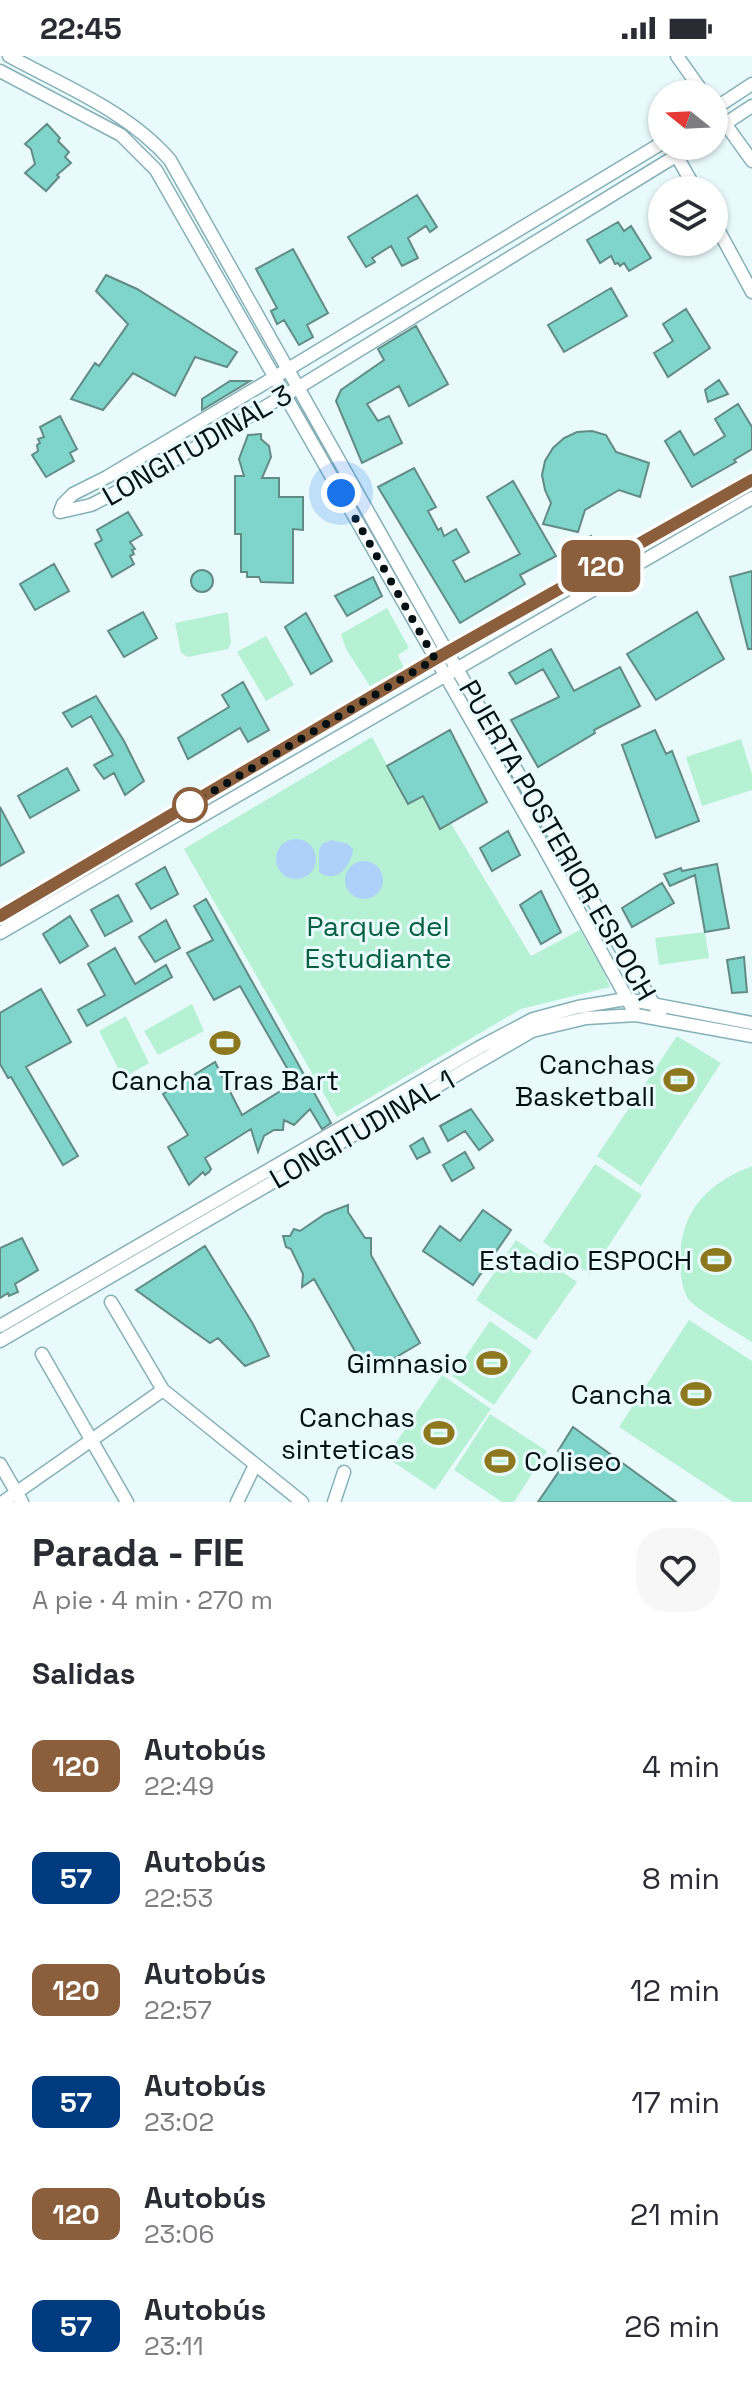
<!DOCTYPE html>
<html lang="es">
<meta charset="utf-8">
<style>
:root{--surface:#fff;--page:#f7f7f7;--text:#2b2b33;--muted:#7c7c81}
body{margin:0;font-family:"Space Grotesk",sans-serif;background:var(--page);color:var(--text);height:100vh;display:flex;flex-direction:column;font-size:30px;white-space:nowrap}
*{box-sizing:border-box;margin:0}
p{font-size:26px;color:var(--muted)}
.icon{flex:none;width:44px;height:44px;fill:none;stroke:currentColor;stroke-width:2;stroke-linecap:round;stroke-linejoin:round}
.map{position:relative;height:1446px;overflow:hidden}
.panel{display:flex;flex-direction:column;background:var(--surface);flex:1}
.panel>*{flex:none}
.badge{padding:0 16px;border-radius:12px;font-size:28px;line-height:52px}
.needle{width:52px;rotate:288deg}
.buttons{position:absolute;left:648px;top:24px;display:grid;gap:16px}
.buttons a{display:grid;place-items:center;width:80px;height:80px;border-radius:50%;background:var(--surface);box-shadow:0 2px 6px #0004;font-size:40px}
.you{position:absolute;width:40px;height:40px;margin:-20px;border:6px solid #fff;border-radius:50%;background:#1a73e8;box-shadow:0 0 0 12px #1a73e833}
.map>.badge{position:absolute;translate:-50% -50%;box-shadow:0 0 0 4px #fff}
h2{padding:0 32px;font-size:30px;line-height:72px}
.round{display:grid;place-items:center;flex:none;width:84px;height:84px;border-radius:32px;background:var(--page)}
.head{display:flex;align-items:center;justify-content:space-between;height:136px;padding:0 32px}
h1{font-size:38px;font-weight:600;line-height:60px}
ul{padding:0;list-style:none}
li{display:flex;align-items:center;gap:24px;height:112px;padding:0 32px}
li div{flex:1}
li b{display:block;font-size:30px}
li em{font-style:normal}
li .badge{min-width:88px;font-weight:700;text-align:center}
.status{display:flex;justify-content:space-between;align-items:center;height:56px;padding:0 40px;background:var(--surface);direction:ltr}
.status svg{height:22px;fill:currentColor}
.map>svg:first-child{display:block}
</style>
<div class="status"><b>22:45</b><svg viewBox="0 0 49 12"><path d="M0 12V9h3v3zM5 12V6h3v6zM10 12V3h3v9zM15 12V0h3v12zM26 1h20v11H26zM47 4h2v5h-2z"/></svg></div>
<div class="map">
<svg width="752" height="1446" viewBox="0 0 752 1446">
<rect width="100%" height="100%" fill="#e9fafd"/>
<!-- green -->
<path fill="#b7f1d4" d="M387 552 409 592 398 599 404 612 370 630 346 593 341 578Z
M228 556 231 587 228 593 188 601 181 597 175 567Z
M266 580 294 629 266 645 237 596Z
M372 681 408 748 432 736 531 900 580 874 603 914 610 931 521 953 337 1061 184 793Z
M741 683 752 718V734L702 750 686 701Z
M705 876 709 902 659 909 655 882Z
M192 948 204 975 158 999 144 975Z
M126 960 149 1007 123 1022 99 975Z
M677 980 721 1007 641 1130 597 1100Z
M595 1108 642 1139 590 1218 543 1186Z
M752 1110V1286C741 1279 695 1252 689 1244 683 1236 680 1218 680 1208 679 1156 706 1128 752 1110Z
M516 1184 577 1226 536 1284 476 1244Z
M689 1264 752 1305V1446H733L619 1371Z
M490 1265 532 1295 494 1349 452 1320Z
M442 1319 491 1353 435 1434 386 1401Z
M490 1358 547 1395 514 1446H502L454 1414Z"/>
<!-- water -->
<path fill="#aed1f9" d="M276 803a20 20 0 1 1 40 0a20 20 0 1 1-40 0Z
M331 784 348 788 353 793C351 810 337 829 319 816V794L322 788Z
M345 824a19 19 0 1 1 38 0a19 19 0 1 1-38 0Z"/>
<!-- building -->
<path fill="#80d5ca" stroke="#628b85" stroke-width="2" d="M47 68 60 82 58 85 69 96 65 101 71 107 57 119 59 121 46 135 25 117 35 108 31 93 25 88Z
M417 139 437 171 430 176 426 170 408 182 418 202 402 210 391 190 372 202 375 206 366 211 348 181Z
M618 166 624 175 631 170 651 202 629 215 624 207 620 210 618 207 615 208 611 200 600 207 587 184Z
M293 193 328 257 307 269 313 281 299 289 284 264 277 268 271 255 277 252 256 213Z
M106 219 137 233 237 296 227 311 195 301 175 340 133 317 103 354 71 343 95 307 99 310 128 268 96 235Z
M611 232 627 260 564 296 548 269Z
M686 253 710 292 668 321 654 297 673 285 663 268Z
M416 270 448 328 409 350 399 330 367 348 378 365 389 360 402 387 362 407 336 345 341 334 384 304 378 293Z
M719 324 728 338 708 346 705 334Z
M230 325H250L202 354V343Z
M738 348 752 371V393L734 404 736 406 692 431 665 385 680 375 694 399 725 380 715 363Z
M60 360 77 393 70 397 74 405 46 421 32 399 38 395 37 389 40 387 38 383 44 381 40 371Z
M592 375 606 379 616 396 649 407 640 441 619 434 585 454 578 476 543 468 551 447 545 434 542 419 545 405 553 392 564 382 577 376Z
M261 378V383L269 390 271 401 262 422H279V441H303V474L293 473V527L261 526 259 521H247V516H241V478H235V420H244L239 403 248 379Z
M414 412 436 451 428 455 438 474 441 472 444 480 456 473 469 496 453 505 465 526 520 498 487 441 513 425 556 500 520 519 525 528 460 567 378 431Z
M128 456 142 479 130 486 135 493 132 494 134 498 130 500 134 508 112 521 95 488 102 484 97 474Z
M591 480 602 497 585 508 574 491Z
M54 508 69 535 35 554 20 528Z
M191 525a11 11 0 1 1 22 0a11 11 0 1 1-22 0Z
M752 515V593H748L730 521Z
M373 521 382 540 347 560 335 540Z
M143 556 157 582 124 601 108 575Z
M697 556 724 603 656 644 627 598Z
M306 557 332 605 311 618 285 571Z
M551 593 574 635 620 611 640 650 594 674 595 677 538 711 511 664 559 641 543 613 516 628 509 617Z
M243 626 269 674 248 686 240 672 188 703 178 682 229 651 222 639Z
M96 640 124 685 144 725 125 739 114 717 104 723 94 709 113 699 91 660 72 671 63 657Z
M450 674 487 746 440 773 423 740 408 748 387 710Z
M655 674 666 698 672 695 699 765 656 782 622 689Z
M67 712 79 734 30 762 18 740Z
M0 751 24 796 0 810Z
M508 775 520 799 492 815 480 792Z
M717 808 729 872 705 876 695 819 670 830 664 818 681 812 682 815Z
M165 811 178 838 151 853 136 828Z
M662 827 674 847 632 871 622 852Z
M541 835 561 876 541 888 520 849Z
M118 839 132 865 105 880 91 854Z
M206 843 331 1067 322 1073 310 1053 294 1069 284 1064 283 1074H274L264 1080 258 1096 251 1073 205 1102 211 1113 209 1116 205 1119 203 1116 189 1129 168 1091 188 1079 163 1038 215 1006 242 1059 295 1026 240 930 214 944 187 897 213 884 194 850Z
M70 860 88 890 60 907 43 878Z
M166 864 180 892 155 906 139 881Z
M115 892 135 928 166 909 172 921 87 970 78 954 105 939 88 908Z
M744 901 747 936 732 937 727 904Z
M41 933 71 986 26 1011 78 1100 63 1109 11 1021 8 1022 0 1008V957Z
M471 1053 493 1084 479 1094 465 1075 448 1085 440 1070Z
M423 1082 430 1096 417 1103 410 1090Z
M465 1096 474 1112 452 1125 443 1109Z
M348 1149V1156L365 1182H371V1199L420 1287 368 1318 314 1223 302 1231 303 1218 291 1193 286 1191 283 1180H290L294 1173 300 1175 325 1158Z
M483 1154 511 1174 473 1229 423 1195 440 1170 460 1185Z
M22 1182 38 1214 15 1228 18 1236 9 1240 8 1237 0 1242V1192Z
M205 1190 253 1268 269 1300 245 1310 218 1282 210 1287 136 1234Z
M573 1371 676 1446H538L568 1402 558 1395Z"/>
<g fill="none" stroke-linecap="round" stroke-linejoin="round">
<!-- street casing -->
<g stroke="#86b0b7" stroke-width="15">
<path id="street" d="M9 0C64 30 129 56 170 104L447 596 663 964
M677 0 704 38
M0 15 121 79 156 114 543 790 636 959
M714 52 752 105
M714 53 752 28
M714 75 752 50
M671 90 696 134
M714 166 752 236
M60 456 91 449 140 424 299 331 692 90
M60 456 63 448 73 438 107 421 275 321 662 87
M0 860 435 603 752 424
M0 877 752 442
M111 1246 163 1334 302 1446
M0 1270 480 991 533 963 578 951 626 943 752 967
M0 1285 532 975 586 962 636 959 752 980
M42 1298 127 1446
M0 1408 22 1446
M3 1446 163 1334
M237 1446 255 1409
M334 1446 344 1416"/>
</g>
<!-- street -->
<use href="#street" stroke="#fff" stroke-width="12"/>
</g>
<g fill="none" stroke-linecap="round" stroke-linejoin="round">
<!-- line casing -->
<g stroke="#fff" stroke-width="18">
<path id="line" d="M0 860 435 603 752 424"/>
</g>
<!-- line -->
<use href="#line" stroke="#8b5e3c" stroke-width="12"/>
<!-- walk -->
<path stroke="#031114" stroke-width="8" stroke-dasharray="0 14.4" d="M190 749 435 603 341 437"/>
</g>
<!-- icons -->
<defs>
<g id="stadium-bare" transform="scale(2.4)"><path d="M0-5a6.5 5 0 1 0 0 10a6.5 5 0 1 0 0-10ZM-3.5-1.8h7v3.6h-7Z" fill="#8d781d" stroke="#e9fafd" stroke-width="2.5" paint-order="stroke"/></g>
</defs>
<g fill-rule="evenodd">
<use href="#stadium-bare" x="225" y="987"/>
<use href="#stadium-bare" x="679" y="1024"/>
<use href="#stadium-bare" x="716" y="1204"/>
<use href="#stadium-bare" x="492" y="1307"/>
<use href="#stadium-bare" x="696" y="1338"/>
<use href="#stadium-bare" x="439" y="1377"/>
<use href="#stadium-bare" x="500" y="1405"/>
</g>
<!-- markers -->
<circle fill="#fff" stroke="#8b5e3c" stroke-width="4" cx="190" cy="749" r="16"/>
<g text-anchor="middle" stroke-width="6" stroke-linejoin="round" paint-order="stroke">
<!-- street labels -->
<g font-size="28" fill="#031114" stroke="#e9fafd">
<text transform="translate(197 389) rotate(-30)" y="10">LONGITUDINAL 3</text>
<text transform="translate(558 784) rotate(60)" y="10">PUERTA POSTERIOR ESPOCH</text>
<text transform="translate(362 1073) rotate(-30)" y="10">LONGITUDINAL 1</text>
</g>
<!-- park labels -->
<g font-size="28" fill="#055f41" stroke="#e9fafd">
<text x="378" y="880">Parque del<tspan x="378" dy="32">Estudiante</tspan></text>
</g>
<!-- poi labels -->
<g font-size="28" fill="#031114" stroke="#e9fafd" text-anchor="end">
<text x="655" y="1018">Canchas<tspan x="655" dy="32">Basketball</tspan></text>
<text x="225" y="1034" text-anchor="middle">Cancha Tras Bart</text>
<text x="692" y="1214">Estadio ESPOCH</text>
<text x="468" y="1317">Gimnasio</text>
<text x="672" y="1348">Cancha</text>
<text x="415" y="1371">Canchas<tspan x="415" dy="32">sinteticas</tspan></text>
<text x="524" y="1415" text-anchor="start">Coliseo</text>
</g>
</g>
</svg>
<div class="buttons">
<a><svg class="needle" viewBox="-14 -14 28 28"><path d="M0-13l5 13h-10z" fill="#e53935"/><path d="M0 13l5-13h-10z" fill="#7c7c81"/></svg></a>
<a><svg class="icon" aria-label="layers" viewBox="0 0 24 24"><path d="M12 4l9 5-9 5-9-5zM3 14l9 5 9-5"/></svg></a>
</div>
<div class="you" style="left:341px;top:437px"></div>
<b class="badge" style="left:601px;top:510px;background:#8b5e3c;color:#fff">120</b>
</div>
<section class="panel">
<div class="head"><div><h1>Parada - FIE</h1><p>A pie · 4 min · 270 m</p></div><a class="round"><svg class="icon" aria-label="heart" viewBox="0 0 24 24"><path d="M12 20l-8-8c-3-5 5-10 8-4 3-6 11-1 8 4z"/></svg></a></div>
<h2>Salidas</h2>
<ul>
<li><span class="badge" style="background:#8b5e3c;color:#fff">120</span><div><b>Autobús</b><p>22:49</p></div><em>4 min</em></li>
<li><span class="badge" style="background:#003b80;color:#fff">57</span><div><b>Autobús</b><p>22:53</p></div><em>8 min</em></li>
<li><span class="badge" style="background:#8b5e3c;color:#fff">120</span><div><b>Autobús</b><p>22:57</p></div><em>12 min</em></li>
<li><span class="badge" style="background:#003b80;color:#fff">57</span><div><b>Autobús</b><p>23:02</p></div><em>17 min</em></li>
<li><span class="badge" style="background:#8b5e3c;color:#fff">120</span><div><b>Autobús</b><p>23:06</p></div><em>21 min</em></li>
<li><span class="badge" style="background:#003b80;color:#fff">57</span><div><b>Autobús</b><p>23:11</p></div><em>26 min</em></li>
</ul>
</section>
